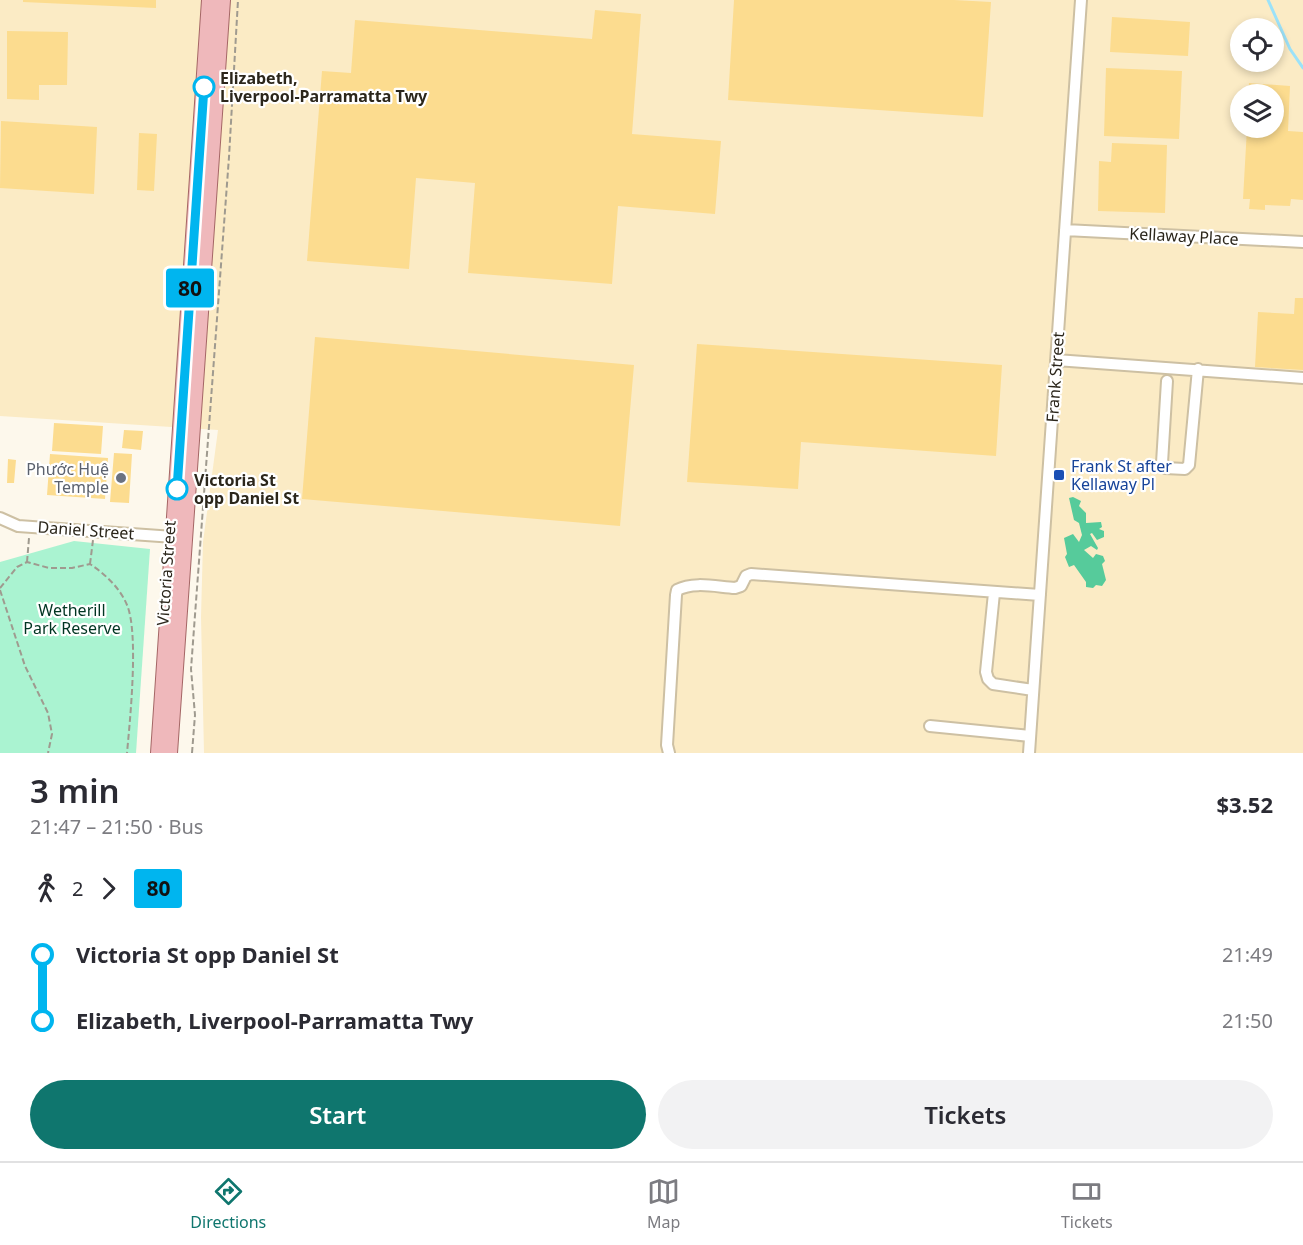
<!DOCTYPE html>
<meta charset="utf-8">
<style>
:root{--surface:#fff;--page:#f2f2f3;--text:#2b2b33;--muted:#7c7c81;--line:#e1e1e2;--accent:#0f766e}
body{margin:0;font-family:"Noto Sans",sans-serif;background:var(--page);color:var(--text);height:100vh;display:flex;flex-direction:column;font-size:22px;white-space:nowrap}
*{box-sizing:border-box;margin:0}
p{font-size:20px;color:var(--muted)}
.icon{flex:none;width:33px;height:33px;fill:none;stroke:currentColor;stroke-width:2;stroke-linecap:round;stroke-linejoin:round}
.map{position:relative;height:753px;overflow:hidden}
.panel{display:flex;flex-direction:column;background:var(--surface);flex:1}
.panel>*{flex:none}
.badge{padding:0 12px;border-radius:4px;font-size:21px;line-height:39px}
.tools{position:absolute;left:1230px;top:18px;display:grid;gap:12px}
.tools a{display:grid;place-items:center;width:54px;height:54px;border-radius:50%;background:var(--surface);box-shadow:0 3px 9px #0003;font-size:30px}
.map>.badge{position:absolute;translate:-50% -50%;box-shadow:0 0 0 3px #fff}
.legs{display:flex;align-items:center;gap:9px;height:66px;padding:0 30px;font-size:20px}
.legs p{margin-inline-start:auto}
.summary{display:flex;align-items:center;justify-content:space-between;height:102px;padding:0 30px}
h1{font-size:33px;font-weight:600;line-height:45px}
.cta{display:flex;gap:12px;margin-top:auto;padding:12px 30px}
.cta a{flex:1;height:69px;border-radius:36px;background:var(--accent);color:#fff;font-size:24px;font-weight:600;line-height:69px;text-align:center}
.cta a+a{background:var(--page);color:var(--text)}
ul{padding:0 30px;list-style:none}
li{display:flex;align-items:center;gap:21px;height:66px;font-size:22px}
li i{display:grid;place-items:center;width:9px;height:100%;margin:0 8px;background:currentColor}
li i::after{content:'';width:15px;height:15px;margin:-8px;border:4px solid;border-radius:50%;background:var(--surface)}
li p{margin-inline-start:auto}
li:first-child i{background:linear-gradient(#0000 50%,currentColor 0)}
li:last-child i{background:linear-gradient(currentColor 50%,#0000 0)}
.menu{display:flex;justify-content:space-around;align-items:center;height:84px;border-top:2px solid var(--line);background:var(--surface);font-size:16px;color:var(--muted)}
.menu a{display:grid;justify-items:center;gap:3px}
.menu .current{color:var(--accent)}
.map>svg:first-child{display:block}
</style>
<div class="map">
<svg width="1303" height="753" viewBox="0 0 1303 753">
<rect width="100%" height="100%" fill="#fdf8ec"/>
<!-- built -->
<path fill="#fbebc5" fill-rule="evenodd" d="M0 0H1303V753H204L201 617 203 542 218 430 0 416ZM1240 28H1274V62H1240ZM1240 94H1274V128H1240Z"/>
<!-- green -->
<path fill="#aaf3d1" d="M74 541 150 549 136 753H0V562Z"/>
<!-- forest -->
<path fill="#56cb9b" d="M1073 497 1081 501 1079 506 1086 513V523L1101 522 1102 527 1099 529 1104 531V537L1097 540 1092 533 1090 534 1098 548 1097 550 1091 546 1084 550 1093 558 1096 554 1103 556 1105 561 1102 564 1106 580 1102 586 1096 585 1093 588 1086 587V582L1074 565 1069 567 1065 557 1067 554 1064 538 1073 534 1079 542 1082 535 1079 523 1074 520 1069 498Z"/>
<g fill="none" stroke-linecap="round" stroke-linejoin="round">
<!-- stream -->
<path stroke="#9ce2f9" stroke-width="3" d="M1268 0 1290 49 1303 68"/>
</g>
<!-- building -->
<path fill="#fcdc8f" d="M23 0H156V8L23 2Z
M734 0H954L991 2 983 117 728 100Z
M595 10 641 14 632 134 721 141 715 214 618 206 612 284 468 273 475 183 416 178 409 269 307 261 322 71 351 73 355 20 592 39Z
M1112 17 1190 22 1188 56 1110 52Z
M7 31 68 32 67 85H39V100L7 99Z
M1106 68 1182 71 1179 139 1104 136Z
M1249 83 1290 86 1288 131 1303 132V200L1291 199 1290 206 1265 205V210L1249 209 1250 199H1243L1247 128H1274V94H1248Z
M1 121 97 127 94 194 0 188Z
M139 133 157 134 154 191 137 190Z
M1112 143 1167 145 1165 213 1098 211 1099 161 1111 162Z
M1295 298H1303V370L1255 367 1258 312 1294 314Z
M315 337 634 365 620 526 302 499Z
M697 344 1002 365 996 456 801 442 798 489 687 482Z
M54 423 103 426 101 454 52 451Z
M124 430 143 431 141 450 122 448Z
M114 453 132 454 129 503 110 502Z
M50 454 108 458 105 499 47 495Z
M8 459 16 460 14 483H7Z"/>
<g fill="none" stroke-linecap="round" stroke-linejoin="round">
<!-- minor casing -->
<g stroke="#cdc0a3" stroke-width="14">
<path id="minor" d="M1065 230 1303 242
M1056 360 1303 378
M1167 381 1162 463 1165 468 1185 469 1189 465 1198 369
M0 518 18 526 174 537
M994 593 986 672 988 679 993 684 1033 690
M930 726 1030 736
M669 753 667 745 676 595 677 590C694 581 717 587 735 588L741 586 746 576 751 574 1040 595
M1029 753 1081 0"/>
</g>
<!-- major casing -->
<g stroke="#a46665" stroke-width="16">
<path id="major" d="M158 753 209 0
M170 753 223 0"/>
</g>
<!-- path -->
<path stroke="#9f9a8f" stroke-width="2" stroke-dasharray="6 3" stroke-linecap="butt" d="M27 562 29 538
M90 564 93 540
M0 588 17 567 27 562 49 568H72L90 564C105 574 120 588 127 605 139 633 130 720 127 753
M0 590 25 666 48 713 52 734 48 753
M192 753 195 715 191 669 229 157 238 0"/>
<!-- minor -->
<use href="#minor" stroke="#fff" stroke-width="10"/>
<!-- major -->
<use href="#major" stroke="#efb8bb" stroke-width="14"/>
</g>
<g fill="none" stroke-linecap="round" stroke-linejoin="round">
<!-- line-1 casing -->
<g stroke="#fff" stroke-width="14">
<path id="line-1" d="M177 489 204 87"/>
</g>
<!-- line-1 -->
<use href="#line-1" stroke="#00b5ef" stroke-width="9"/>
</g>
<!-- markers -->
<g fill="#fff" stroke="#00b5ef" stroke-width="3">
<circle cx="204" cy="87" r="10"/>
<circle cx="177" cy="489" r="10"/>
</g>
<rect fill="#1a4fb4" stroke="#fff" stroke-width="2" x="1053" y="469" width="12" height="12" rx="3"/>
<circle fill="#6b7280" stroke="#fff" stroke-width="2" cx="121" cy="478" r="6"/>
<g text-anchor="middle" stroke-width="4.5" stroke-linejoin="round" paint-order="stroke">
<!-- stop labels -->
<g font-size="16" font-weight="bold" fill="#2b261b" stroke="#fff" text-anchor="start">
<text x="220" y="84">Elizabeth,<tspan x="220" dy="18">Liverpool-Parramatta Twy</tspan></text>
<text x="194" y="486">Victoria St<tspan x="194" dy="18">opp Daniel St</tspan></text>
</g>
<!-- street labels -->
<g font-size="16" fill="#2b261b" stroke="#fff">
<text transform="translate(1184 236) rotate(3)" y="6">Kellaway Place</text>
<text transform="translate(1055 377) rotate(-86)" y="6">Frank Street</text>
<text transform="translate(86 530) rotate(4)" y="6">Daniel Street</text>
<text transform="translate(166 573) rotate(-86)" y="6">Victoria Street</text>
</g>
<!-- transit labels -->
<g font-size="16" fill="#164399" stroke="#fff" text-anchor="start">
<text x="1071" y="472">Frank St after<tspan x="1071" dy="18">Kellaway Pl</tspan></text>
</g>
<!-- worship labels -->
<g font-size="16" fill="#5b616d" stroke="#fff" text-anchor="end">
<text x="109" y="475">Phước Huệ<tspan x="109" dy="18">Temple</tspan></text>
</g>
<!-- park labels -->
<g font-size="16" fill="#003522" stroke="#fff">
<text x="72" y="616">Wetherill<tspan x="72" dy="18">Park Reserve</tspan></text>
</g>
</g>
</svg>
<div class="tools">
<a><svg class="icon" aria-label="locate" viewBox="0 0 24 24"><circle cx="12" cy="12" r="6"/><path d="M12 2v4M12 18v4M2 12h4M18 12h4"/></svg></a>
<a><svg class="icon" aria-label="layers" viewBox="0 0 24 24"><path d="M12 4l9 5-9 5-9-5zM3 14l9 5 9-5"/></svg></a>
</div>
<b class="badge" style="left:190px;top:288px;background:#00b5ef;color:#111">80</b>
</div>
<section class="panel">
<div class="summary"><div><h1>3 min</h1><p>21:47 – 21:50 · Bus</p></div><b>$3.52</b></div>
<div class="legs"><svg class="icon" aria-label="walk" viewBox="0 0 24 24"><circle cx="13" cy="4" r="2"/><path d="M13 8l-2 6 4 7M11 14l-3 7M7 12l3-4h3l4 4"/></svg>2<svg class="icon" aria-label="forward" viewBox="0 0 24 24"><path d="M9 5l7 7-7 7"/></svg><b class="badge" style="background:#00b5ef;color:#111">80</b></div>
<ul>
<li><i style="color:#00b5ef"></i><b>Victoria St opp Daniel St</b><p>21:49</p></li>
<li><i style="color:#00b5ef"></i><b>Elizabeth, Liverpool-Parramatta Twy</b><p>21:50</p></li>
</ul>
<div class="cta"><a>Start</a><a>Tickets</a></div>
</section>
<nav class="menu">
<a class="current"><svg class="icon" aria-label="directions" viewBox="0 0 24 24"><path d="M12 3l9 9-9 9-9-9zM9 14v-3h6M13 9l2 2-2 2"/></svg>Directions</a>
<a><svg class="icon" aria-label="map" viewBox="0 0 24 24"><path d="M3 6l6-2 6 2 6-2v14l-6 2-6-2-6 2zM9 4v14M15 6v14"/></svg>Map</a>
<a><svg class="icon" aria-label="tickets" viewBox="0 0 24 24"><path d="M3 7h18v10H3zM15 7v10"/></svg>Tickets</a>
</nav>
